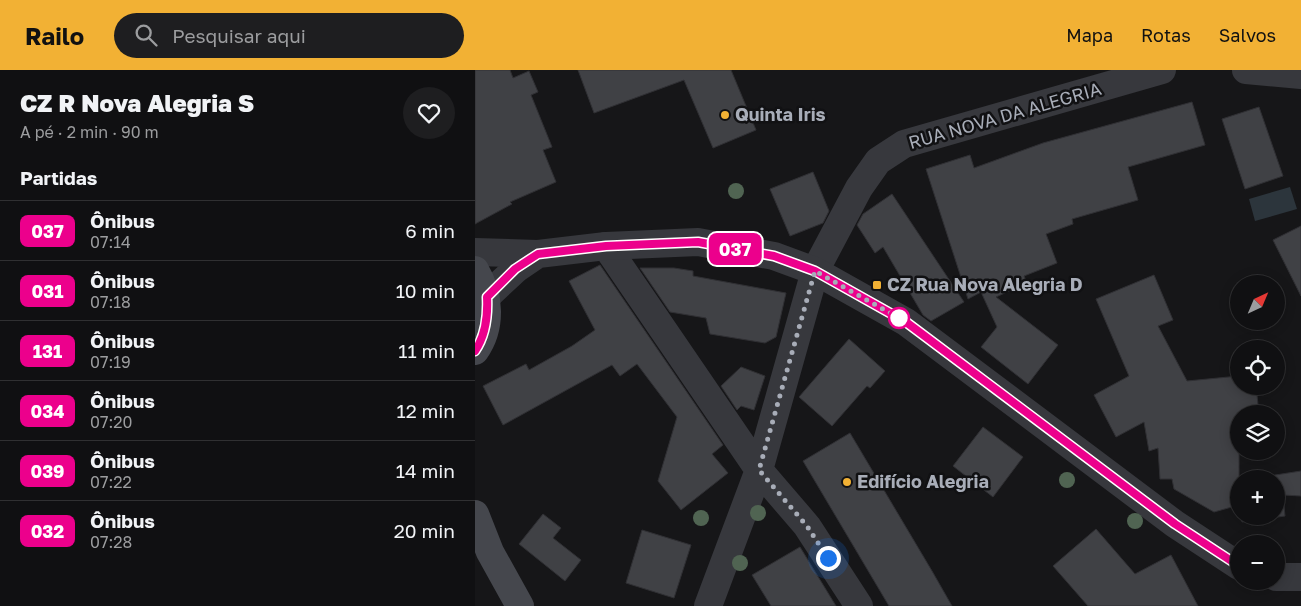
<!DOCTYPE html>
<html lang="pt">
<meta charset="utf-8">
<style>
:root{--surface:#101012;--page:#1e1e20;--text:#f1f3f6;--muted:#9c9d9f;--line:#303032;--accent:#f2b134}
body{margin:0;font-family:"Golos Text",sans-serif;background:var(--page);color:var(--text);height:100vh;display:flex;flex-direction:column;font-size:19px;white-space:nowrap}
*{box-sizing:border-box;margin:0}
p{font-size:16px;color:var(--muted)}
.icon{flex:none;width:28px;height:28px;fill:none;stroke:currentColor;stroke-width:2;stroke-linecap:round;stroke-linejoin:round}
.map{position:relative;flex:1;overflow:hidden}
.details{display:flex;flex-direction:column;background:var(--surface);width:475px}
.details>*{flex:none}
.badge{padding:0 10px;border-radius:8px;font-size:18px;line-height:32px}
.needle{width:32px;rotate:44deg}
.fabs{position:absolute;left:755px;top:205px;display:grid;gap:10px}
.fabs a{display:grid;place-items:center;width:55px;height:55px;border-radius:50%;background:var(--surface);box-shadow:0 2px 12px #0003,0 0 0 1px var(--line);font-size:25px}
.you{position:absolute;width:25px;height:25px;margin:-12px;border:4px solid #fff;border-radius:50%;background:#1a73e8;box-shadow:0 0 0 8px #1a73e833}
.map>.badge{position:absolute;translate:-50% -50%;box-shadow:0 0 0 2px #fff}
h2{padding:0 20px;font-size:19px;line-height:45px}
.round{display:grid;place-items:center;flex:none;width:52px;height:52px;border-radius:26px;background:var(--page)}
.head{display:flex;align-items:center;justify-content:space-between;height:85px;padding:0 20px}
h1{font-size:24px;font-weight:800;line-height:38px}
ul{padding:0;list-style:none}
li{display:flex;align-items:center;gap:15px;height:60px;padding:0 20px;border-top:1px solid var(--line)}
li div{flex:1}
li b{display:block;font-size:19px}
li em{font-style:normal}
li .badge{min-width:55px;font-weight:700;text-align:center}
header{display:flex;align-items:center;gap:30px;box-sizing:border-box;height:70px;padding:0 25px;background:var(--accent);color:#111}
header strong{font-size:24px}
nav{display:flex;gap:28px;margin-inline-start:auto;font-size:18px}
.search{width:350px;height:45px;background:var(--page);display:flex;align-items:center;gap:12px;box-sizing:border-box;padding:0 18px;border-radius:28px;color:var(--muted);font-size:19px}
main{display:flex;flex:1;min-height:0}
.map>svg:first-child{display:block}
</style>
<header>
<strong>Railo</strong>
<div class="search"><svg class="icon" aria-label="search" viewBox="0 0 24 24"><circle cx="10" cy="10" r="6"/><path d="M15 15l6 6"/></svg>Pesquisar aqui</div>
<nav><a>Mapa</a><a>Rotas</a><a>Salvos</a></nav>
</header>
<main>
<section class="details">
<div class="head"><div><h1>CZ R Nova Alegria S</h1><p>A pé · 2 min · 90 m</p></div><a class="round"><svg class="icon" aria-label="heart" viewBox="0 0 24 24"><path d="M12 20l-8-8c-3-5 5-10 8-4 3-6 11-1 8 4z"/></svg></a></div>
<h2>Partidas</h2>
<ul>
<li><span class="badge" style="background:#ec008c;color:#fff">037</span><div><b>Ônibus</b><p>07:14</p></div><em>6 min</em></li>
<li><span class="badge" style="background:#ec008c;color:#fff">031</span><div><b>Ônibus</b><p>07:18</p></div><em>10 min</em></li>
<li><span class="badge" style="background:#ec008c;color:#fff">131</span><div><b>Ônibus</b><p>07:19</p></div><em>11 min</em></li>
<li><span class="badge" style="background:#ec008c;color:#fff">034</span><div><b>Ônibus</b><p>07:20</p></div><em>12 min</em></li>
<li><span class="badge" style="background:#ec008c;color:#fff">039</span><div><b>Ônibus</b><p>07:22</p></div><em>14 min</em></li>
<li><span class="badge" style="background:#ec008c;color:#fff">032</span><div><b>Ônibus</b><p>07:28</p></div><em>20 min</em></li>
</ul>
</section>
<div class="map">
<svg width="826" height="536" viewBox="0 0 826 536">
<rect width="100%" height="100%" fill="#161618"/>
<!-- water -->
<path fill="#2c353c" d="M815 117 822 139 780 151 774 129Z"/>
<!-- building -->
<path fill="#404145" stroke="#303034" d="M0 0H35L38 8 54 1 63 22 56 25 77 77 68 80 81 112 35 132 37 134 0 154Z
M103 0H256L281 60 238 78 209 10 119 43Z
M717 32 730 75 653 97 663 130 597 149 598 154 571 164 582 193 549 206 552 213 521 227 583 275 553 314 506 277 522 257 506 222 493 229 451 99 495 85 499 98 568 73Z
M784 37 808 106 770 119 747 49Z
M338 102 354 141 348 153 315 166 295 119Z
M417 124 489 232 456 251 448 245 408 177 400 183 382 155 388 144Z
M826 156V226L798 170Z
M125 195 248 375 237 384 253 403 206 440 183 411 202 347 162 294 145 306 137 295 28 355 8 316 51 294 54 300 97 276 120 260 94 211Z
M165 198H199L218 201V206L311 223 301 267 290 273 235 264 231 248 195 242Z
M679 205 698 250 683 256 712 311 764 306V316H781L784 344H764V435L739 442 699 419 697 409H685L683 378 674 381 669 352 641 367 619 325 654 306 621 229Z
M374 269 410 301 395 318 392 316 357 356 324 327Z
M266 297 290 306 279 340 266 336 262 340 246 316Z
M508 357 548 387 518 427 478 396Z
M375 363 457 501 477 536H414L328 391Z
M826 401V426L808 425 810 446 767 452 766 446H801V409H775Z
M68 444 86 458 78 468 106 490 90 511 44 474Z
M621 459 660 504 696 485 723 536H613L578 496Z
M167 460 216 475 199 528 151 513Z
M325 477 361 536H296L277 505Z"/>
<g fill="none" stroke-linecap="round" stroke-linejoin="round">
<!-- minor -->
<path stroke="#37383d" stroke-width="28" d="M771 0 826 5
M131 176 284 400 332 456 384 536
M233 536 284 400 340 201 384 118 403 91 429 74 687 0"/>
<!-- tertiary -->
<path stroke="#37383d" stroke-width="28" d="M0 182 63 184 131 176 223 172 299 186 340 201 431 252 700 454 764 496
M11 227 41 199 63 184
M801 507H826"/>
<!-- secondary -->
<path stroke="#45474d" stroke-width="28" d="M0 200C15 225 17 257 0 281
M0 444 15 482 45 536"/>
</g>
<!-- trees -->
<g fill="#506452">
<circle cx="261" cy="121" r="8"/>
<circle cx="592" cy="410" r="8"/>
<circle cx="283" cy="443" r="8"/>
<circle cx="226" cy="448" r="8"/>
<circle cx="660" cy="451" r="8"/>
<circle cx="265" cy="493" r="8"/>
</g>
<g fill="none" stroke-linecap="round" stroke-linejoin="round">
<!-- line casing -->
<g stroke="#fff" stroke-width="11">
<path id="line" d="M0 281C11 265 13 247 12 227L40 199 63 184 131 176 223 172 299 186 340 201 431 252 700 454 764 496"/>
</g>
<!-- line -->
<use href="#line" stroke="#ec008c" stroke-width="8"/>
<!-- walk -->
<path stroke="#a8adb8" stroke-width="5" stroke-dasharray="0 9" d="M353 488 332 456 284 400 340 201 424 248"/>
</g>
<!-- markers -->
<g fill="#f2b134" stroke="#111113" stroke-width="2">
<circle cx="250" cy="45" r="5"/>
<rect x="397" y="210" width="10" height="10" rx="2.5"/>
<circle cx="372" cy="412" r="5"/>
</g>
<circle fill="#fff" stroke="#ec008c" stroke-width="2.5" cx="424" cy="248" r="10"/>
<g text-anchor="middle" stroke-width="5" stroke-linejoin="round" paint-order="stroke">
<!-- poi labels -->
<g font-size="18" font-weight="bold" fill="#a8adb8" stroke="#111113" text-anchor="start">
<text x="260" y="51">Quinta Iris</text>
<text x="412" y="221">CZ Rua Nova Alegria D</text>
<text x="382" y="418">Edifício Alegria</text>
</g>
<!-- street labels -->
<g font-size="18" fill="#a8adb8" stroke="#111113">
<text transform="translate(530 46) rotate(-16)" y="6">RUA NOVA DA ALEGRIA</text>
</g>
</g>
</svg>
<div class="fabs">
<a><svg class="needle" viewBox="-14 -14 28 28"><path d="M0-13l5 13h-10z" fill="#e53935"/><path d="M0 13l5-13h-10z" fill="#9c9d9f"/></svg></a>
<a><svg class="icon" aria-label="locate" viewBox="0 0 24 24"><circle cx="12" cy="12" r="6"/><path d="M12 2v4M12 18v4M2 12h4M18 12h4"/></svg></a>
<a><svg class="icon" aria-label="layers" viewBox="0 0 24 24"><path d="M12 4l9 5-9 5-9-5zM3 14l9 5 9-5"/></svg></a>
<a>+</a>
<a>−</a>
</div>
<div class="you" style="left:353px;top:488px"></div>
<b class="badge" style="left:260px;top:179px;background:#ec008c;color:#fff">037</b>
</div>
</main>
